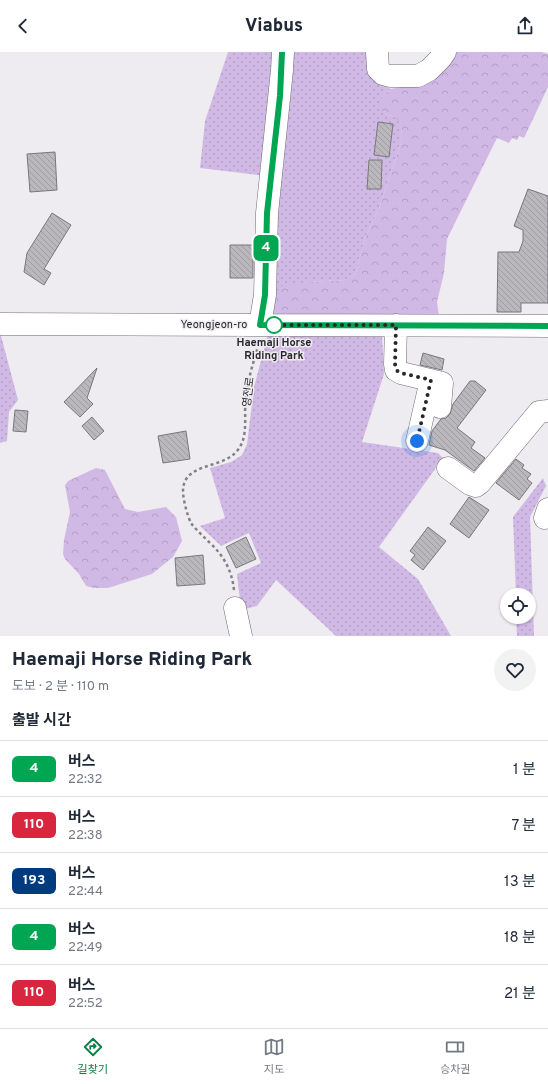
<!DOCTYPE html>
<html lang="ko">
<meta charset="utf-8">
<style>
:root{--surface:#fff;--page:#f2f2f3;--text:#1f2937;--muted:#747a83;--line:#e0e1e3;--accent:#0b8043}
body{margin:0;font-family:Overpass,"Noto Sans KR",sans-serif;background:var(--page);color:var(--text);height:100vh;display:flex;flex-direction:column;font-size:15px;white-space:nowrap}
*{box-sizing:border-box;margin:0}
p{font-size:13px;color:var(--muted)}
.icon{flex:none;width:22px;height:22px;fill:none;stroke:currentColor;stroke-width:2;stroke-linecap:round;stroke-linejoin:round}
.map{position:relative;height:584px;overflow:hidden}
.side{display:flex;flex-direction:column;background:var(--surface);flex:1}
.side>*{flex:none}
.badge{padding:0 8px;border-radius:6px;font-size:14px;line-height:26px}
.buttons{position:absolute;left:500px;top:536px;display:grid;gap:8px}
.buttons a{display:grid;place-items:center;width:36px;height:36px;border-radius:50%;background:var(--surface);box-shadow:0 1px 3px #0004;font-size:20px}
.you{position:absolute;width:20px;height:20px;margin:-10px;border:3px solid #fff;border-radius:50%;background:#1a73e8;box-shadow:0 0 0 6px #1a73e833}
.map>.badge{position:absolute;translate:-50% -50%;box-shadow:0 0 0 2px #fff}
h2{padding:0 12px;font-size:15px;line-height:36px}
.round{display:grid;place-items:center;flex:none;width:42px;height:42px;border-radius:21px;background:var(--page)}
.head{display:flex;align-items:center;justify-content:space-between;height:68px;padding:0 12px}
h1{font-size:19px;font-weight:800;line-height:30px}
ul{padding:0;list-style:none}
li{display:flex;align-items:center;gap:12px;height:56px;padding:0 12px;border-top:1px solid var(--line)}
li div{flex:1}
li b{display:block;font-size:15px}
li em{font-style:normal}
li .badge{min-width:44px;font-weight:700;text-align:center}
header{display:flex;justify-content:space-between;align-items:center;height:52px;padding:0 12px;background:var(--surface);font-size:18px;font-weight:800}
.menu{display:flex;justify-content:space-around;align-items:center;height:56px;border-top:1px solid var(--line);background:var(--surface);font-size:11px;color:var(--muted)}
.menu a{display:grid;justify-items:center;gap:2px}
.menu .selected{color:var(--accent)}
.map>svg:first-child{display:block}
</style>
<header><svg class="icon" aria-label="back" viewBox="0 0 24 24"><path d="M15 5l-7 7 7 7"/></svg>Viabus<svg class="icon" aria-label="share" viewBox="0 0 24 24"><path d="M12 15V3M7 8l5-5 5 5M5 13v7h14v-7"/></svg></header>
<div class="map">
<svg width="548" height="584" viewBox="0 0 548 584">
<defs>
<pattern id="grass-dots" width="8" height="8" patternUnits="userSpaceOnUse"><rect width="8" height="8" fill="#d1b9e5"/><path d="M2 2h.1M6 6h.1" fill="none" stroke="#b39fc4" stroke-width="1.8" stroke-linecap="round"/></pattern>
<pattern id="forest-crowns" width="20" height="18" patternUnits="userSpaceOnUse"><rect width="20" height="18" fill="#d1b9e5"/><path d="M2 6a3 3 0 1 1 6 0M12 15a3 3 0 1 1 6 0" fill="none" stroke="#b39fc4"/></pattern>
<pattern id="building-back-hatch" width="6" height="6" patternUnits="userSpaceOnUse"><rect width="6" height="6" fill="#bab7bd"/><path d="M-1 5l2 2M0 0l6 6M5-1l2 2" fill="none" stroke="#a09da2"/></pattern>
</defs>
<rect width="100%" height="100%" fill="#eeebf1"/>
<!-- grass -->
<path fill="url(#grass-dots)" d="M228 0H279L267 124 200 116 205 69Z
M289 0H372L380 31 391 37 382 45 385 62 395 65 401 72 402 88 379 156 365 186 356 221 345 228 307 230 272 244Z
M0 280 18 348 9 360 7 389 0 391Z
M268 282 382 283 384 322 362 390 438 401 443 406 379 495 418 527 451 584H336L276 528 257 554 241 558 237 522 261 511 249 481 221 494 200 474 225 466 210 416 231 410 242 403 247 392 254 335Z
M543 426 546 434 530 465 534 584H517L516 565H529V543H516L513 465Z"/>
<!-- forest -->
<path fill="url(#forest-crowns)" d="M455 0H541L548 2V35L524 86 519 84 517 88 512 86 509 91 497 86 447 187 444 221 437 250 439 264 278 265 271 258 272 244 283 233 307 230 345 228 356 221 365 186 379 156 402 88 401 72 395 65 385 62 380 55 382 45 391 37 410 33Z
M96 416 105 418 125 457 138 460 166 455 176 465 182 489 173 505 152 522 108 536H94L86 534 79 522 65 507 63 502 64 488 70 460 65 433 68 429Z"/>
<!-- building -->
<path fill="url(#building-back-hatch)" stroke="#79777c" d="M378 70 393 72 389 105 374 103Z
M55 100 57 138 30 140 27 102Z
M369 108H382L381 137H367Z
M528 137 548 144V251H521V260H497L498 200H519L523 189V178L514 174Z
M52 161 71 173 44 217 51 221 44 233 24 220 27 201Z
M230 193H253V226H230Z
M423 301 444 307 442 318 420 313Z
M97 316 87 346 93 352 80 365 64 350Z
M470 329H475L486 338 457 376 475 390 471 396 485 406 474 419 445 398 429 393 432 379 441 367 446 366 450 362 453 352Z
M15 358 28 359 26 380 13 379Z
M92 365 104 379 94 388 82 374Z
M186 379 190 407 163 411 158 384Z
M516 407 524 413 522 416 531 422 527 427 532 431 519 448 496 431Z
M469 445 489 458 469 486 450 472Z
M428 475 446 489 423 518 411 508 415 503 410 499Z
M246 485 256 507 236 516 226 495Z
M203 503 205 532 177 534 175 506Z"/>
<g fill="none" stroke-linecap="round" stroke-linejoin="round">
<!-- minor casing -->
<g stroke="#6f6c71" stroke-width="23">
<path id="minor" d="M377 0 378 17 383 22 390 24H418L429 18 441 6 445 0
M0 272 548 274
M260 273 265 243 267 161 282 18 283 0
M396 273 395 312 396 318 401 321 442 331 440 355
M417 389 431 328
M448 416 470 432 476 434 480 431 539 360 548 359
M545 466 548 457
M235 556 241 584"/>
</g>
<!-- path -->
<path stroke="#828084" stroke-width="2.5" stroke-dasharray="3 3" stroke-linecap="butt" d="M234 538C232 519 224 504 210 491 203 484 196 478 191 471 188 465 185 454 184 448 176 409 219 419 236 400 250 386 243 362 246 344 248 326 254 309 259 291"/>
<!-- minor -->
<use href="#minor" stroke="#fff" stroke-width="22"/>
</g>
<g fill="none" stroke-linecap="round" stroke-linejoin="round">
<!-- line casing -->
<g stroke="#fff" stroke-width="9">
<path id="line" d="M282 0 280 44 267 161 265 243 260 273 548 274"/>
</g>
<!-- line -->
<use href="#line" stroke="#00a651" stroke-width="6"/>
<!-- walk -->
<path stroke="#272628" stroke-width="4" stroke-dasharray="0 7.2" d="M274 273H272H396L395 312 396 318 401 321 431 328 417 389"/>
</g>
<!-- markers -->
<circle fill="#fff" stroke="#00a651" stroke-width="2" cx="274" cy="273" r="8"/>
<g text-anchor="middle" stroke-width="3" stroke-linejoin="round" paint-order="stroke">
<!-- street labels -->
<g font-size="11" fill="#272628" stroke="#eeebf1">
<text x="214" y="276">Yeongjeon-ro</text>
<text transform="translate(248 340) rotate(-83)" y="4">영전로</text>
</g>
<!-- stop labels -->
<g font-size="11" font-weight="bold" fill="#272628" stroke="#eeebf1">
<text x="274" y="294">Haemaji Horse<tspan x="274" dy="13">Riding Park</tspan></text>
</g>
</g>
</svg>
<div class="buttons">
<a><svg class="icon" aria-label="locate" viewBox="0 0 24 24"><circle cx="12" cy="12" r="6"/><path d="M12 2v4M12 18v4M2 12h4M18 12h4"/></svg></a>
</div>
<div class="you" style="left:417px;top:389px"></div>
<b class="badge" style="left:266px;top:196px;background:#00a651;color:#fff">4</b>
</div>
<section class="side">
<div class="head"><div><h1>Haemaji Horse Riding Park</h1><p>도보 · 2 분 · 110 m</p></div><a class="round"><svg class="icon" aria-label="heart" viewBox="0 0 24 24"><path d="M12 20l-8-8c-3-5 5-10 8-4 3-6 11-1 8 4z"/></svg></a></div>
<h2>출발 시간</h2>
<ul>
<li><span class="badge" style="background:#00a651;color:#fff">4</span><div><b>버스</b><p>22:32</p></div><em>1 분</em></li>
<li><span class="badge" style="background:#d7263d;color:#fff">110</span><div><b>버스</b><p>22:38</p></div><em>7 분</em></li>
<li><span class="badge" style="background:#003b80;color:#fff">193</span><div><b>버스</b><p>22:44</p></div><em>13 분</em></li>
<li><span class="badge" style="background:#00a651;color:#fff">4</span><div><b>버스</b><p>22:49</p></div><em>18 분</em></li>
<li><span class="badge" style="background:#d7263d;color:#fff">110</span><div><b>버스</b><p>22:52</p></div><em>21 분</em></li>
</ul>
</section>
<nav class="menu">
<a class="selected"><svg class="icon" aria-label="directions" viewBox="0 0 24 24"><path d="M12 3l9 9-9 9-9-9zM9 14v-3h6M13 9l2 2-2 2"/></svg>길찾기</a>
<a><svg class="icon" aria-label="map" viewBox="0 0 24 24"><path d="M3 6l6-2 6 2 6-2v14l-6 2-6-2-6 2zM9 4v14M15 6v14"/></svg>지도</a>
<a><svg class="icon" aria-label="tickets" viewBox="0 0 24 24"><path d="M3 7h18v10H3zM15 7v10"/></svg>승차권</a>
</nav>
